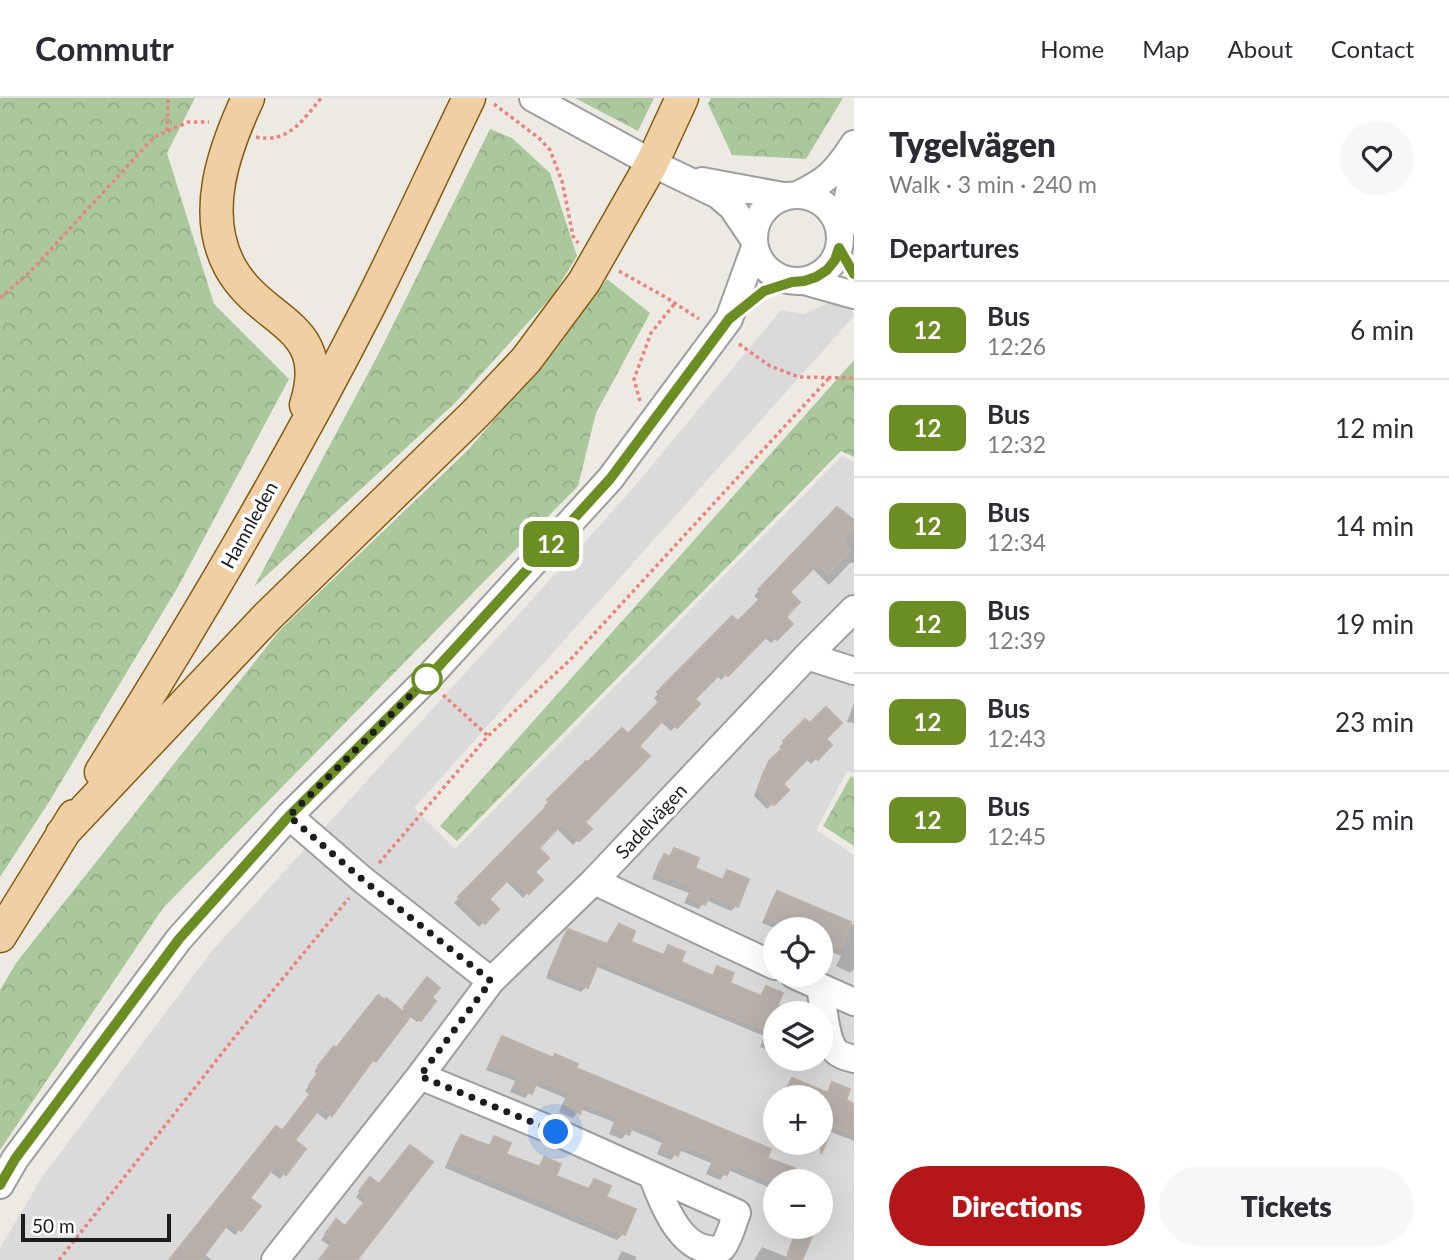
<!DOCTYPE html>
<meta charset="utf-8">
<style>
:root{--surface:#fff;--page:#f7f7f7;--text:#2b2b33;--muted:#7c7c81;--line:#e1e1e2;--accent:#b41619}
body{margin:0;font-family:Lato,sans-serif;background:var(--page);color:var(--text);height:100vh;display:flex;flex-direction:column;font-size:26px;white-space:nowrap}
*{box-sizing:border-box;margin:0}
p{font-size:23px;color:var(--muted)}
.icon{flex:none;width:38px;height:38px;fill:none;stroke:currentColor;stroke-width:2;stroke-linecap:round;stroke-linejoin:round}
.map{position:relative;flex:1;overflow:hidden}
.side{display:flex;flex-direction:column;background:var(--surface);width:595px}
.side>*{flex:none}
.badge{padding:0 14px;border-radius:10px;font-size:24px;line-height:46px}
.fabs{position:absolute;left:763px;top:819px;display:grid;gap:14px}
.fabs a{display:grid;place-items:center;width:70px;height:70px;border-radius:50%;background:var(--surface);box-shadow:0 7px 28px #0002;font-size:35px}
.scale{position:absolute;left:21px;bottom:18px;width:150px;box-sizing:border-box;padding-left:7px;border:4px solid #1d1d1d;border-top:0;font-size:19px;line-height:24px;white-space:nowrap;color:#1d1d1d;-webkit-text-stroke:5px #fff;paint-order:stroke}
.you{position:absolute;width:35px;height:35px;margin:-18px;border:5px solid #fff;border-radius:50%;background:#1a73e8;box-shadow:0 0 0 10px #1a73e833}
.map>.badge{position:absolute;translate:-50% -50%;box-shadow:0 0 0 4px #fff}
h2{padding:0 35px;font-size:26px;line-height:63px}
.round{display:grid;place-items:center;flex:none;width:74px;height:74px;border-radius:37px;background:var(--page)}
.summary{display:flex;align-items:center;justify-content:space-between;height:119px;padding:0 35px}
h1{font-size:33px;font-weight:800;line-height:52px}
.cta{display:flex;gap:14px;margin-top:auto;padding:14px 35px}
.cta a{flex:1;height:80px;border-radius:42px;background:var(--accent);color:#fff;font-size:28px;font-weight:800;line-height:80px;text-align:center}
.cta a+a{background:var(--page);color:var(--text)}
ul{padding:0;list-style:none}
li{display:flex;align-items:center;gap:21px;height:98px;padding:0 35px;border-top:2px solid var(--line)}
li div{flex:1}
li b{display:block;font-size:26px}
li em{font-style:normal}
li .badge{min-width:77px;font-weight:700;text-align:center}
header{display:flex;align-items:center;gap:42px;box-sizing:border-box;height:98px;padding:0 35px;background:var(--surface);border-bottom:2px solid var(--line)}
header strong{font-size:33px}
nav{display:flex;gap:38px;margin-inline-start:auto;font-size:24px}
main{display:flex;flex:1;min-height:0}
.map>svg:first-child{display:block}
</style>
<header>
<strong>Commutr</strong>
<nav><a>Home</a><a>Map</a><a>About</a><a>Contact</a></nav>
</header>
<main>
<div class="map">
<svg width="854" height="1162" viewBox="0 0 854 1162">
<defs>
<pattern id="forest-crowns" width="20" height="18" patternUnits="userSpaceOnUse" patternTransform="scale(1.75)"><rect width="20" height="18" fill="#abc89d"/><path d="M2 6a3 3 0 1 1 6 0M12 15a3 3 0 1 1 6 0" fill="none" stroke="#93ab87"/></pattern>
</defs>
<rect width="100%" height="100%" fill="#edeae4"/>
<!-- residential -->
<path fill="#dbdada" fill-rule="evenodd" d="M836 201 854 215V218L414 710 455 751 842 358 854 364V675L847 673 816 732 854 757V1162H0V1150L42 1079 212 853 629 395 781 212 804 216ZM775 831H821V877H775ZM775 915H821V961H775ZM775 999H821V1045H775ZM775 1083H821V1129H775Z"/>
<!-- forest -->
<path fill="url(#forest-crowns)" d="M0 0H195L167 55 214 206 289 281 179 487 49 704 0 779Z
M575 0H654L638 33Z
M711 0H843L806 61 732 57 708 6Z
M490 31 512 40 550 75 577 158 553 197 456 304 254 489 379 255Z
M607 181 650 215 596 315 578 388 163 810 0 1052V892L16 865 280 532 468 352 557 250Z
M854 262V359L841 353 457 743 440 728Z
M851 678 854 680V748L823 728Z"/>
<!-- shadow -->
<path fill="#0003" d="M837 412 854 424V465H850L829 487 812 470 788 494 783 519 791 526 771 545 764 539 721 582 717 577 693 601 698 606 671 633 660 623 637 648 583 724 589 731 573 747 556 730 536 750 533 774 540 782 523 800 505 782 487 801 497 811 479 829 454 805 547 711 544 708 586 665 588 667 628 639 659 606 654 600 732 520 738 526 760 503 754 498Z
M854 605V625L847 624Z
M805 623 830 647 811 666 806 661 781 686 786 692 767 711 754 698 764 671 783 653 779 649Z
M675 752 693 771 721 783 728 774 736 808 731 813 706 802 699 811 684 805 689 795 652 781 659 763 665 758 668 760Z
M777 795 854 827V871L850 875 836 868 841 858 821 849V831H777L762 825 772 801Z
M619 828 629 845 662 858 668 849 678 865 711 879 717 870 728 886 759 899 766 890 776 906 799 915H775V955L760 949 764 938 595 868 586 889 581 894 546 880 563 838 568 833 606 848Z
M425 884 430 900 420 922 417 924 409 918 326 1022 315 1013 293 1043 304 1051 280 1081 269 1073 248 1100 240 1131 235 1137 224 1128 204 1156 212 1162H170L282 1035 310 997 305 993 318 976 314 974 329 955 401 914Z
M502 940 574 971 765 1061 793 1071 788 1083H775V1092L728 1072 720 1082 706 1076 711 1065 679 1052 671 1062 657 1056 662 1045 629 1031 622 1041 609 1036 614 1024 580 1011 573 1020 559 1014 565 1000 534 987 525 1000 510 994 515 983 486 972 497 946Z
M792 982 826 996 833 986 843 1003 854 1008V1043L821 1030V999H782L787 987Z
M461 1039 487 1049 494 1040 504 1057 537 1070 544 1061 554 1079 587 1092 594 1083 623 1136 617 1142 445 1070 456 1044Z
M365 1087 379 1088 355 1162H319L330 1148 321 1142 331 1128 345 1130 364 1106 356 1099Z
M794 1129H816L803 1155 798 1160 787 1155 797 1130Z
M762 1149 787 1159 786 1162H754Z
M622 1153 637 1159 635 1162H617Z"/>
<!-- building -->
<path fill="#b6afaa" stroke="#bdb1a8" stroke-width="2" d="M837 409 854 422V429L841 443 851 452 828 476 818 466 790 494 800 504 786 519 793 526 777 542 770 535 728 578 723 573 695 601 700 606 677 630 666 619 639 648 650 658 585 724 592 731 579 743 562 726 539 750 549 760 535 774 543 782 529 796 511 779 489 801 499 811 485 826 458 799 551 704 547 702 586 663 588 664 622 630 628 636 663 600 657 594 732 518 738 523 764 497 758 492Z
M826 609 842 625 826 641 832 647 818 662 812 656 783 686 789 692 774 707 758 692 769 663 787 646 783 643 805 621 810 625Z
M674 750 699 760 695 770 723 782 727 772 749 781 738 809 710 797 705 807 689 800 693 789 656 775 664 756 670 759Z
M777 793 851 824 841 850 821 842V831H795L766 819Z
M619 826 635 833 631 844 664 857 668 847 685 854 681 864 713 878 717 868 734 875 730 885 761 898 766 888 783 895 775 912V936L599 863 588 890 549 874 568 831 607 846Z
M427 879 440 890 432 899 436 903 421 923 404 909Z
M378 897 385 902 386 900 410 919 376 964 373 962 332 1018 321 1009 295 1042 306 1051 286 1077 275 1068 250 1100 261 1108 241 1133 230 1123 201 1162H169L276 1028 282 1033 314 991 309 987 322 970 318 968 334 948 336 950Z
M502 938 553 960 555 956 578 966 576 970 771 1051 767 1060 795 1070 790 1083H772L732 1066 727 1077 711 1071 715 1060 683 1046 678 1058 661 1050 666 1039 634 1026 629 1037 613 1030 618 1019 584 1005 580 1016 564 1009 569 995 538 981 532 996 514 989 519 978 490 966Z
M792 980 828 995 832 984 850 991 846 1002 854 1006V1037L833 1028 821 1056V999H783Z
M461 1037 490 1048 494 1038 511 1045 506 1056 540 1069 544 1059 561 1066 556 1078 589 1091 594 1081 611 1088 606 1099 636 1111 625 1137 449 1064Z
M410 1047 433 1064 357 1162H319L334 1142 325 1136 336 1121 345 1128 368 1100 359 1093 370 1079 379 1086Z
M799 1129H816L802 1162H786Z"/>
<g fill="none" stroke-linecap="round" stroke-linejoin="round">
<!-- minor casing -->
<g stroke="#9e9e9e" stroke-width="30">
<path id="minor" d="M533 0 652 65 718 97 732 109 753 140
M702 83 783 98
M754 140a43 43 0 1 1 86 0a43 43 0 1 1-86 0Z
M797 97C827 83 836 74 854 46
M840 137 854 71
M804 183 854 197
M807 558 854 573
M289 718 363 782 491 883
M594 783 775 868
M794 877 854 904
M820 889C823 904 825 939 834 951 838 957 847 959 854 961
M420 978 556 1034 737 1115C733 1125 729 1142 722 1150 682 1162 661 1101 652 1077
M0 1087 15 1061 179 841 289 718 427 581 610 381 729 221 754 152
M275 1162 420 978 491 883 594 783 807 558 854 511"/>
</g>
<!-- major casing -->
<g stroke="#865d11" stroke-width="35">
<path id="major" d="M248 0C224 52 201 115 230 169 262 227 332 225 306 307
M101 674C196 523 287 369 368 210 403 141 435 70 469 0
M62 736 267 519 476 315 526 262 584 184 652 65 682 0
M0 838 74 718"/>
</g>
<!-- path -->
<path stroke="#ea8379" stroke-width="3.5" stroke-dasharray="3.5 3.5" stroke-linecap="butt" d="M494 6 540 41 550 52 562 83 573 138 578 145
M167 33 168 0
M256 39C288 46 303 22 321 0
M619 173 667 200 699 221
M0 200 31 173 154 39 188 24H209
M739 246 770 268 799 279 854 280
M640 303 634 281 651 235 675 205
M443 597 488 638
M379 765 488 638 570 562 830 279
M59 1162 238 935 349 800"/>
<!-- minor -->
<use href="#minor" stroke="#fff" stroke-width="26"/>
<!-- major -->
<use href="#major" stroke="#f1cfa5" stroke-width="32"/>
</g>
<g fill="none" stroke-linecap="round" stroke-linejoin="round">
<!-- line casing -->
<g stroke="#fff" stroke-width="16">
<path id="line" d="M0 1087 15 1061 179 841 289 718 427 581 610 381 729 221 764 193 792 184 804 183 816 179 827 172 835 162 839 150 854 176"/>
</g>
<!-- line -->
<use href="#line" stroke="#6b8e23" stroke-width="10"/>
<!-- walk -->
<path stroke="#1d1d1d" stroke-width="7" stroke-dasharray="0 12.6" d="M427 581 289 718 363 782 491 883 420 978 556 1034"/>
</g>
<!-- markers -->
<circle fill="#fff" stroke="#6b8e23" stroke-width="3.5" cx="427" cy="581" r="14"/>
<g text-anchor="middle" stroke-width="7" stroke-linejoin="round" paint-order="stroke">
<!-- street labels -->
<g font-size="19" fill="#1d1d1d" stroke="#fff">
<text transform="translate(249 427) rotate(-61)" y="7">Hamnleden</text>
<text transform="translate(651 723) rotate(-47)" y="7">Sadelvägen</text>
</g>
</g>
</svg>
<div class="fabs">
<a><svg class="icon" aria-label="locate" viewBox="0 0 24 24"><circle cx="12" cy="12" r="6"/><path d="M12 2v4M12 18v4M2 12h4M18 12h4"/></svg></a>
<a><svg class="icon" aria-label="layers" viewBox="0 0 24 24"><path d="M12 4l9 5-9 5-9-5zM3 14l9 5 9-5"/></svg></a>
<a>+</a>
<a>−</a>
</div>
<div class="scale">50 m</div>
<div class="you" style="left:556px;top:1034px"></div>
<b class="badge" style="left:551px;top:446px;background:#6b8e23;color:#fff">12</b>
</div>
<section class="side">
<div class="summary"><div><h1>Tygelvägen</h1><p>Walk · 3 min · 240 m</p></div><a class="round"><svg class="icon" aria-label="heart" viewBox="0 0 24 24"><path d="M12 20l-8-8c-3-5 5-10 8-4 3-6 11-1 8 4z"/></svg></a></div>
<h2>Departures</h2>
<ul>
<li><span class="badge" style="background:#6b8e23;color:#fff">12</span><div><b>Bus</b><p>12:26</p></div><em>6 min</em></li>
<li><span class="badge" style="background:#6b8e23;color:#fff">12</span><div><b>Bus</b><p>12:32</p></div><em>12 min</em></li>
<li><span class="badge" style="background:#6b8e23;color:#fff">12</span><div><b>Bus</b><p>12:34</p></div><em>14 min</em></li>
<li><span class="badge" style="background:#6b8e23;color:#fff">12</span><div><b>Bus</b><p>12:39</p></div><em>19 min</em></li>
<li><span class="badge" style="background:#6b8e23;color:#fff">12</span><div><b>Bus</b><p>12:43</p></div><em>23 min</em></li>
<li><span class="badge" style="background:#6b8e23;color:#fff">12</span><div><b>Bus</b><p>12:45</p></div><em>25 min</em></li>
</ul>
<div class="cta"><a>Directions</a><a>Tickets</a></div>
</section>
</main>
